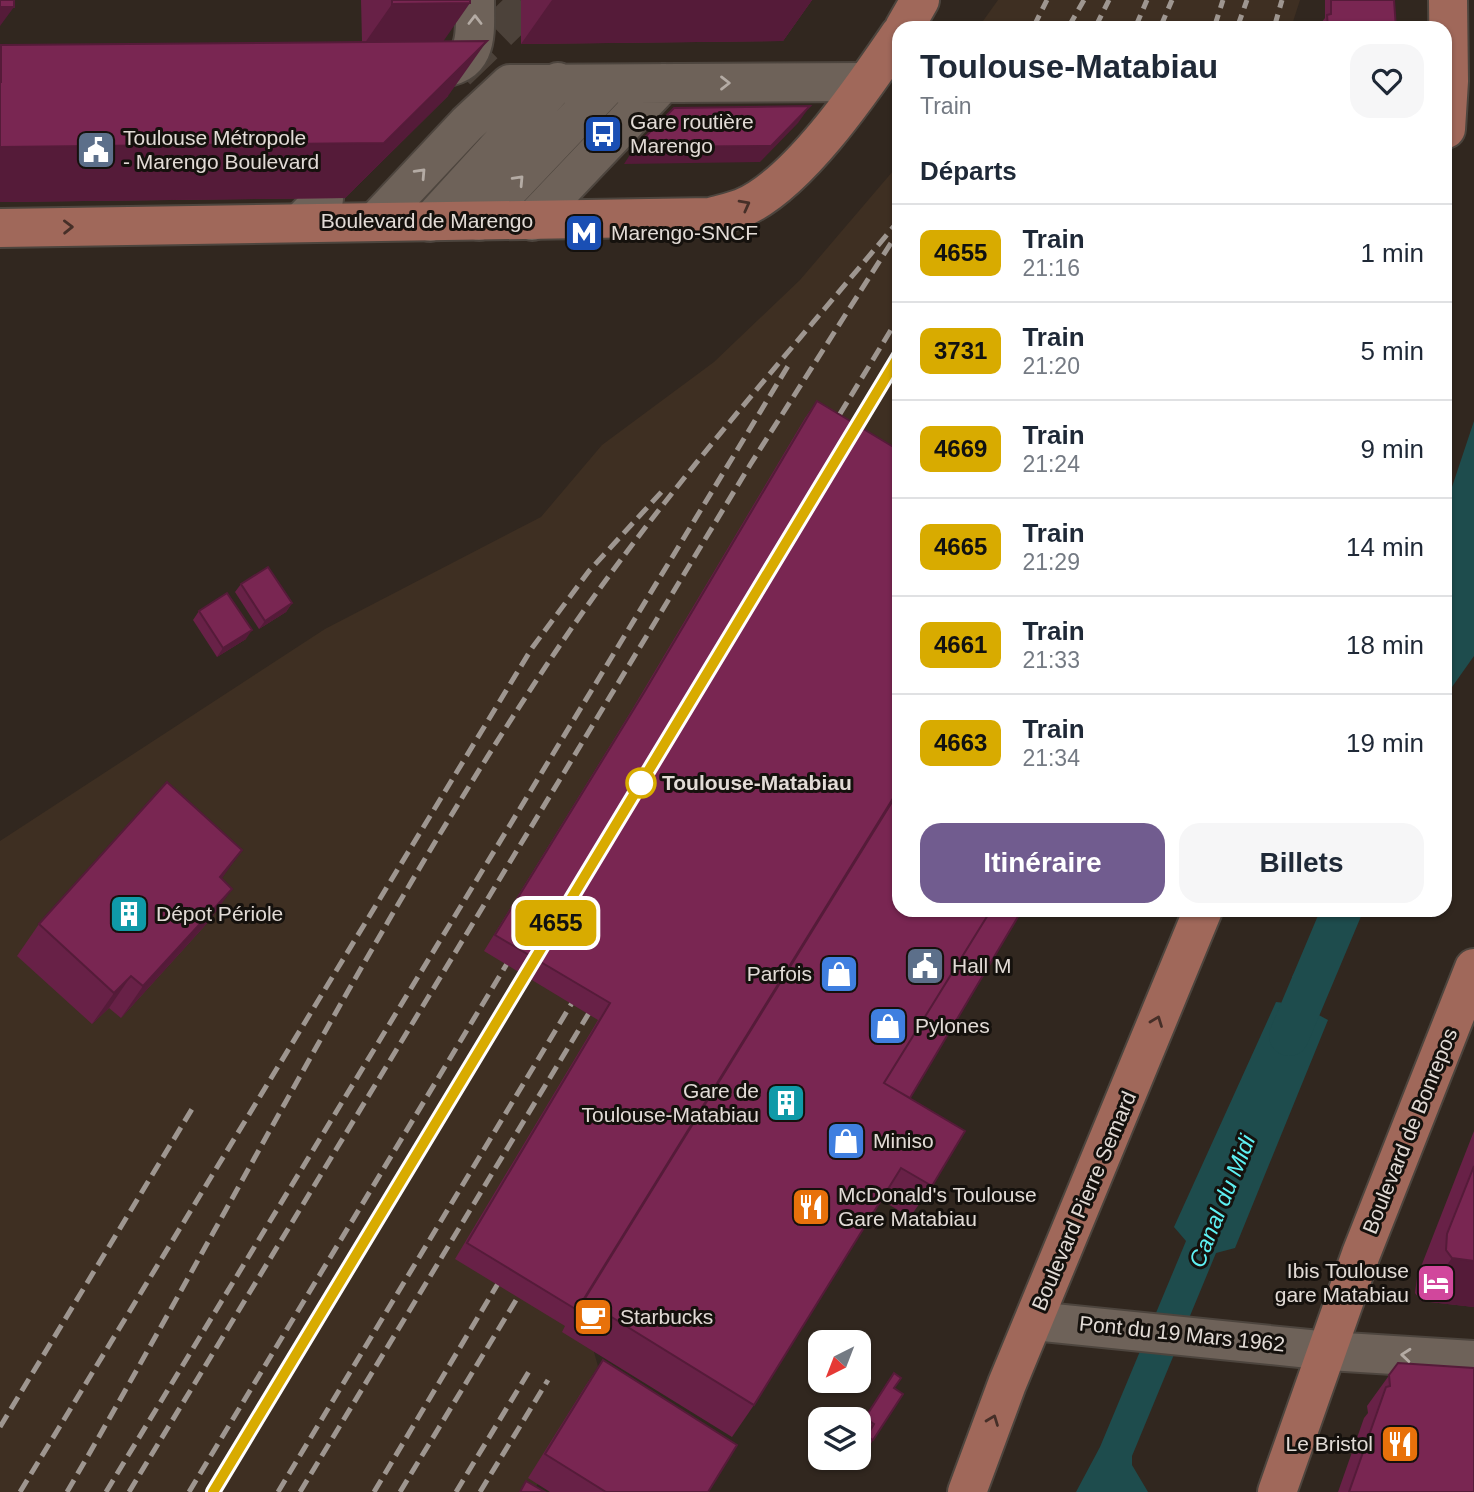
<!DOCTYPE html>
<html lang="fr">
<meta charset="utf-8">
<style>
:root{--surface:#fff;--page:#f6f6f7;--text:#1f2937;--muted:#747a83;--line:#e0e1e3;--accent:#715c8f}
body{margin:0;font-family:Helvetica,sans-serif;background:var(--page);color:var(--text);height:100vh;display:flex;flex-direction:column;font-size:26px;white-space:nowrap}
*{box-sizing:border-box;margin:0}
p{font-size:23px;color:var(--muted)}
.icon{flex:none;width:38px;height:38px;fill:none;stroke:currentColor;stroke-width:2;stroke-linecap:round;stroke-linejoin:round}
.map{position:relative;flex:1;overflow:hidden}
.sheet{position:absolute;left:892px;top:21px;width:560px;height:896px;display:flex;flex-direction:column;background:var(--surface);border-radius:21px;box-shadow:0 2px 5px #0004}
.sheet>*{flex:none}
.badge{padding:0 14px;border-radius:10px;font-size:24px;line-height:46px}
.needle{width:46px;rotate:222deg}
.controls{position:absolute;left:808px;top:1330px;display:grid;gap:14px}
.controls a{display:grid;place-items:center;width:63px;height:63px;border-radius:14px;background:var(--surface);box-shadow:0 2px 5px #0004;font-size:35px}
.map>.badge{position:absolute;translate:-50% -50%;box-shadow:0 0 0 4px #fff}
h2{padding:0 28px;font-size:26px;line-height:63px}
.round{display:grid;place-items:center;flex:none;width:74px;height:74px;border-radius:21px;background:var(--page)}
.summary{display:flex;align-items:center;justify-content:space-between;height:119px;padding:0 28px}
h1{font-size:33px;font-weight:700;line-height:52px}
.cta{display:flex;gap:14px;margin-top:auto;padding:14px 28px}
.cta a{flex:1;height:80px;border-radius:21px;background:var(--accent);color:#fff;font-size:28px;font-weight:700;line-height:80px;text-align:center}
.cta a+a{background:var(--page);color:var(--text)}
ul{padding:0;list-style:none}
li{display:flex;align-items:center;gap:21px;height:98px;padding:0 28px;border-top:2px solid var(--line)}
li div{flex:1}
li b{display:block;font-size:26px}
li em{font-style:normal}
li .badge{min-width:77px;font-weight:700;text-align:center}
.map>svg:first-child{display:block}
</style>
<div class="map">
<svg width="1474" height="1492" viewBox="0 0 1474 1492">
<rect width="100%" height="100%" fill="#31271f"/>
<!-- built -->
<path fill="#3e2f22" d="M998 0H1300L1291 28H978Z
M899 164V782L594 1352 601 1377 533 1492H0V841L325 629 541 517 602 445 714 362 800 280Z"/>
<!-- water -->
<path fill="#1e4c4d" d="M1474 421V656L1452 687 1446 704V505Z
M1325 910H1358L1330 976 1334 980 1327 991 1314 978 1292 977 1299 964 1302 965Z
M1292 984 1310 987 1322 997 1315 1013 1328 1020 1235 1248 1216 1253 1132 1456V1465L1148 1492H1076L1100 1447 1186 1241 1174 1227 1276 1002 1285 1003Z"/>
<g fill="none" stroke-linecap="round" stroke-linejoin="round">
<!-- canal -->
<path stroke="#1e4c4d" stroke-width="40" d="M1289 1036 1342 910"/>
<!-- minor-tunnel -->
<path stroke="#4c423a" stroke-width="38" stroke-dasharray="38 19" stroke-linecap="butt" d="M457 71 530 0"/>
<!-- minor casing -->
<g stroke="#4d453e" stroke-width="42">
<path id="minor" d="M436 68C480 67 475 34 475 0
M479 221 609 84
M532 221 663 83
M301 222 324 199
M375 222 467 124 510 84 866 82
M430 222 558 82
M1034 1321 1329 1351 1474 1360"/>
</g>
<!-- major casing -->
<g stroke="#4d453e" stroke-width="42">
<path id="major" d="M904 28 920 0
M1446 129 1449 81 1448 0
M0 228 711 217C721 214 732 212 742 208 799 184 865 85 900 34
M967 1492 1007 1384 1203 910
M1277 1492 1361 1254 1474 968"/>
</g>
<!-- minor -->
<use href="#minor" stroke="#6e6259" stroke-width="38"/>
<!-- major -->
<use href="#major" stroke="#a0685a" stroke-width="38"/>
<!-- rail -->
<path stroke="#9e9690" stroke-width="5" stroke-dasharray="14 7" stroke-linecap="butt" d="M1033 28 1047 0
M1068 28 1084 0
M1095 28 1109 0
M1135 28 1147 0
M1160 28 1172 0
M1214 28 1223 0
M1237 28 1247 0
M1274 28 1282 0
M829 432 900 315
M847 441 900 354
M0 1427 192 1109
M20 1492 532 648 589 571 666 487
M67 1492C230 1212 375 921 556 651 659 498 782 361 900 219
M106 1492 791 361
M129 1492 750 465 891 243
M189 1492 517 947
M213 1492 534 960
M278 1492 581 988
M300 1492 598 998
M374 1492 506 1270
M400 1492 527 1282
M456 1492 531 1368
M480 1492 548 1380"/>
</g>
<!-- wall -->
<path fill="#682147" d="M361 0H470L443 41 448 96 345 198 0 202 1 45 362 42Z
M521 0H812L783 41 521 44Z
M1325 0H1394L1396 28H1322L1321 23 1325 18Z
M817 401 910 1098 932 1186 910 1217 881 1200 754 1405 732 1437 562 1332 565 1326 455 1259 598 1020 484 951 633 708 805 418Z
M241 584 292 603 286 612 259 629 235 592Z
M199 611 246 639 217 657 193 620Z
M222 878 210 920 121 1018 109 1008 92 1024 17 956 39 924Z
M1474 1131V1307L1421 1301 1415 1293 1417 1277Z
M603 1360 708 1492H550L528 1478 586 1385Z
M1398 1363 1474 1492H1338L1364 1418 1368 1413 1367 1406Z
M888 1381 894 1388 873 1440 868 1449 861 1444 868 1432 859 1427Z"/>
<!-- shaded-wall -->
<path fill="#551b39" d="M552 0H812L783 41 521 44Z
M470 3 440 46 362 47 392 4Z
M0 7H14L0 26Z
M487 41 448 96 345 198 0 202V147Z
M810 106 798 123 760 162 624 164 635 147Z
M292 603 286 612 259 629 265 621Z
M252 630 246 639 217 657 223 648Z
M242 850 220 881V877Z
M232 889 210 920 121 1018 143 986Z
M131 976 109 1008 92 1024 114 993Z
M1452 1258 1474 1261V1307L1421 1301Z"/>
<!-- building -->
<path fill="#792652" stroke="#551b39" stroke-width="2" d="M0 0H14V7H0Z
M392 0H470V3L392 4Z
M1331 0H1394L1396 28H1328L1327 15 1331 14Z
M487 41 384 143 0 147V82H1V45Z
M810 106 771 146 635 147 674 108Z
M817 401 900 451V787L577 1310 467 1243 610 1003 495 935 645 691Z
M268 567 292 603 265 621 241 584Z
M227 593 252 630 223 648 199 611Z
M167 782 242 850 220 877 232 889 143 986 131 976 114 993 39 924Z
M900 789V910H991L884 1083 965 1131 932 1186 901 1168 754 1405 584 1300Z
M991 910H1022L910 1098 884 1083Z
M1474 1166V1261L1452 1258 1446 1250 1447 1234Z
M603 1360 737 1445 708 1492H606L545 1454Z
M1398 1363 1474 1368V1492H1349L1386 1387 1390 1386 1389 1375Z
M894 1373 901 1378 894 1388 903 1394 873 1440 867 1436 874 1424 865 1418Z
M526 1481 545 1492H520Z"/>
<!-- one-way arrows -->
<defs><path id="oneway-chevron" d="M-2-3.5L2.5 0L-2 3.5" fill="none" stroke-width="1.6" stroke-linecap="round" stroke-linejoin="round" transform="scale(1.75)"/></defs>
<g stroke="#b4aba4">
<use href="#oneway-chevron" transform="translate(475 20) rotate(-90)"/>
<use href="#oneway-chevron" transform="translate(725 83)"/>
<use href="#oneway-chevron" transform="translate(421 173) rotate(-47)"/>
<use href="#oneway-chevron" transform="translate(519 180) rotate(-47)"/>
<use href="#oneway-chevron" transform="translate(1406 1355) rotate(-175)"/>
</g>
<g stroke="#462f28">
<use href="#oneway-chevron" transform="translate(745 205) rotate(-28)"/>
<use href="#oneway-chevron" transform="translate(68 227) rotate(-1)"/>
<use href="#oneway-chevron" transform="translate(1157 1021) rotate(-69)"/>
<use href="#oneway-chevron" transform="translate(993 1420) rotate(-69)"/>
</g>
<g fill="none" stroke-linecap="round" stroke-linejoin="round">
<!-- line casing -->
<g stroke="#fff" stroke-width="16">
<path id="line" d="M213 1492 900 354"/>
</g>
<!-- line -->
<use href="#line" stroke="#d8ab00" stroke-width="10"/>
</g>
<!-- icons -->
<defs>
<g id="bus-square" transform="scale(2.0125)"><rect x="-9" y="-9" width="18" height="18" rx="4" fill="#1a4fb4" stroke="#15110d"/><path d="M-5-6H5V4H4V6H2V4H-2V6H-4V4H-5ZM-3.5-4V0h7V-4ZM-3.5 1.2v1.5H-2V1.2ZM2 1.2v1.5H3.5V1.2Z" fill="#fff"/></g>
<g id="civic-square" transform="scale(2.0125)"><rect x="-9" y="-9" width="18" height="18" rx="4" fill="#5c6f8a" stroke="#15110d"/><path d="M-.6-6.5H3V-4.5H.6V-3L4-1V1h2V6H-6V1h2V-1L-.6-3ZM-1.2 2.5V6h2.4V2.5Z" fill="#fff"/></g>
<g id="metro-square" transform="scale(2.0125)"><rect x="-9" y="-9" width="18" height="18" rx="4" fill="#1a4fb4" stroke="#15110d"/><path d="M-5.5 5V-5H-3L0 0L3-5H5.5V5H3V-.5L0 4L-3-.5V5Z" fill="#fff"/></g>
<g id="building-square" transform="scale(2.0125)"><rect x="-9" y="-9" width="18" height="18" rx="4" fill="#0f9aa8" stroke="#15110d"/><path d="M-4-6H4V6H1V3H-1V6H-4ZM-2.5-4.3h1.7v1.8h-1.7ZM.8-4.3h1.7v1.8H.8ZM-2.5-1h1.7V.8h-1.7ZM.8-1h1.7V.8H.8Z" fill="#fff"/></g>
<g id="shop-square" transform="scale(2.0125)"><rect x="-9" y="-9" width="18" height="18" rx="4" fill="#3f7fe0" stroke="#15110d"/><path d="M-5-2.5h2.3a2.7 3.5 0 0 1 5.4 0H5L5.5 6h-11ZM-1.5-2.5h3a1.5 2.3 0 0 0-3 0Z" fill="#fff"/></g>
<g id="restaurant-square" transform="scale(2.0125)"><rect x="-9" y="-9" width="18" height="18" rx="4" fill="#e8710a" stroke="#15110d"/><path d="M-5-6h1v4h1v-4h1v4h1v-4h1v5L-1.5 .5V6h-2V.5L-5-1ZM5-6V6H3V1.5H1.5Q1.5-4 5-6Z" fill="#fff"/></g>
<g id="hotel-square" transform="scale(2.0125)"><rect x="-9" y="-9" width="18" height="18" rx="4" fill="#d1479c" stroke="#15110d"/><path d="M-6-4.5h1.5V1H6V5H4.5V3h-9V5H-6ZM-4 0a1.8 1.8 0 1 1 3.6 0ZM.5 0V-2.5h3Q6-2.5 6 0Z" fill="#fff"/></g>
<g id="cafe-square" transform="scale(2.0125)"><rect x="-9" y="-9" width="18" height="18" rx="4" fill="#e8710a" stroke="#15110d"/><path d="M-5.5-4.5H6V0H3Q3 3.5 0 3.5H-2.5Q-5.5 3.5-5.5 0ZM3-3.2v2h1.7v-2ZM-6 4.5H4V6H-6Z" fill="#fff"/></g>
</defs>
<g fill-rule="evenodd">
<use href="#bus-square" x="603" y="134"/>
<use href="#civic-square" x="96" y="150"/>
<use href="#metro-square" x="584" y="233"/>
<use href="#building-square" x="129" y="914"/>
<use href="#civic-square" x="925" y="966"/>
<use href="#shop-square" x="839" y="974"/>
<use href="#shop-square" x="888" y="1026"/>
<use href="#building-square" x="786" y="1103"/>
<use href="#shop-square" x="846" y="1141"/>
<use href="#restaurant-square" x="811" y="1207"/>
<use href="#hotel-square" x="1436" y="1283"/>
<use href="#cafe-square" x="593" y="1317"/>
<use href="#restaurant-square" x="1400" y="1444"/>
</g>
<!-- markers -->
<circle fill="#fff" stroke="#d8ab00" stroke-width="3.5" cx="641" cy="783" r="14"/>
<g text-anchor="middle" stroke-width="6" stroke-linejoin="round" paint-order="stroke">
<!-- poi labels -->
<g font-size="21" fill="#e2dbd6" stroke="#15110d" text-anchor="start">
<text x="630" y="129">Gare routière<tspan x="630" dy="24">Marengo</tspan></text>
<text x="123" y="145">Toulouse Métropole<tspan x="123" dy="24">- Marengo Boulevard</tspan></text>
<text x="611" y="240">Marengo-SNCF</text>
<text x="156" y="921">Dépot Périole</text>
<text x="952" y="973">Hall M</text>
<text x="812" y="981" text-anchor="end">Parfois</text>
<text x="915" y="1033">Pylones</text>
<text x="759" y="1098" text-anchor="end">Gare de<tspan x="759" dy="24">Toulouse-Matabiau</tspan></text>
<text x="873" y="1148">Miniso</text>
<text x="838" y="1202">McDonald's Toulouse<tspan x="838" dy="24">Gare Matabiau</tspan></text>
<text x="1409" y="1278" text-anchor="end">Ibis Toulouse<tspan x="1409" dy="24">gare Matabiau</tspan></text>
<text x="620" y="1324">Starbucks</text>
<text x="1373" y="1451" text-anchor="end">Le Bristol</text>
</g>
<!-- street labels -->
<g font-size="21" fill="#e2dbd6" stroke="#15110d">
<text x="427" y="228">Boulevard de Marengo</text>
<text transform="translate(1410 1131) rotate(-68)" y="7">Boulevard de Bonrepos</text>
<text transform="translate(1084 1201) rotate(-67)" y="7">Boulevard Pierre Semard</text>
<text transform="translate(1182 1334) rotate(6)" y="7">Pont du 19 Mars 1962</text>
</g>
<!-- stop labels -->
<g font-size="21" font-weight="bold" fill="#e2dbd6" stroke="#15110d" text-anchor="start">
<text x="662" y="790">Toulouse-Matabiau</text>
</g>
<!-- water labels -->
<g font-size="23" font-style="italic" fill="#5ef1f3" stroke="#15110d">
<text transform="translate(1222 1201) rotate(-68)" y="8">Canal du Midi</text>
</g>
</g>
</svg>
<div class="controls">
<a><svg class="needle" viewBox="-14 -14 28 28"><path d="M0-13l5 13h-10z" fill="#e53935"/><path d="M0 13l5-13h-10z" fill="#747a83"/></svg></a>
<a><svg class="icon" aria-label="layers" viewBox="0 0 24 24"><path d="M12 4l9 5-9 5-9-5zM3 14l9 5 9-5"/></svg></a>
</div>
<b class="badge" style="left:556px;top:923px;background:#d8ab00;color:#111">4655</b>
<section class="sheet">
<div class="summary"><div><h1>Toulouse-Matabiau</h1><p>Train</p></div><a class="round"><svg class="icon" aria-label="heart" viewBox="0 0 24 24"><path d="M12 20l-8-8c-3-5 5-10 8-4 3-6 11-1 8 4z"/></svg></a></div>
<h2>Départs</h2>
<ul>
<li><span class="badge" style="background:#d8ab00;color:#111">4655</span><div><b>Train</b><p>21:16</p></div><em>1 min</em></li>
<li><span class="badge" style="background:#d8ab00;color:#111">3731</span><div><b>Train</b><p>21:20</p></div><em>5 min</em></li>
<li><span class="badge" style="background:#d8ab00;color:#111">4669</span><div><b>Train</b><p>21:24</p></div><em>9 min</em></li>
<li><span class="badge" style="background:#d8ab00;color:#111">4665</span><div><b>Train</b><p>21:29</p></div><em>14 min</em></li>
<li><span class="badge" style="background:#d8ab00;color:#111">4661</span><div><b>Train</b><p>21:33</p></div><em>18 min</em></li>
<li><span class="badge" style="background:#d8ab00;color:#111">4663</span><div><b>Train</b><p>21:34</p></div><em>19 min</em></li>
</ul>
<div class="cta"><a>Itinéraire</a><a>Billets</a></div>
</section>
</div>
